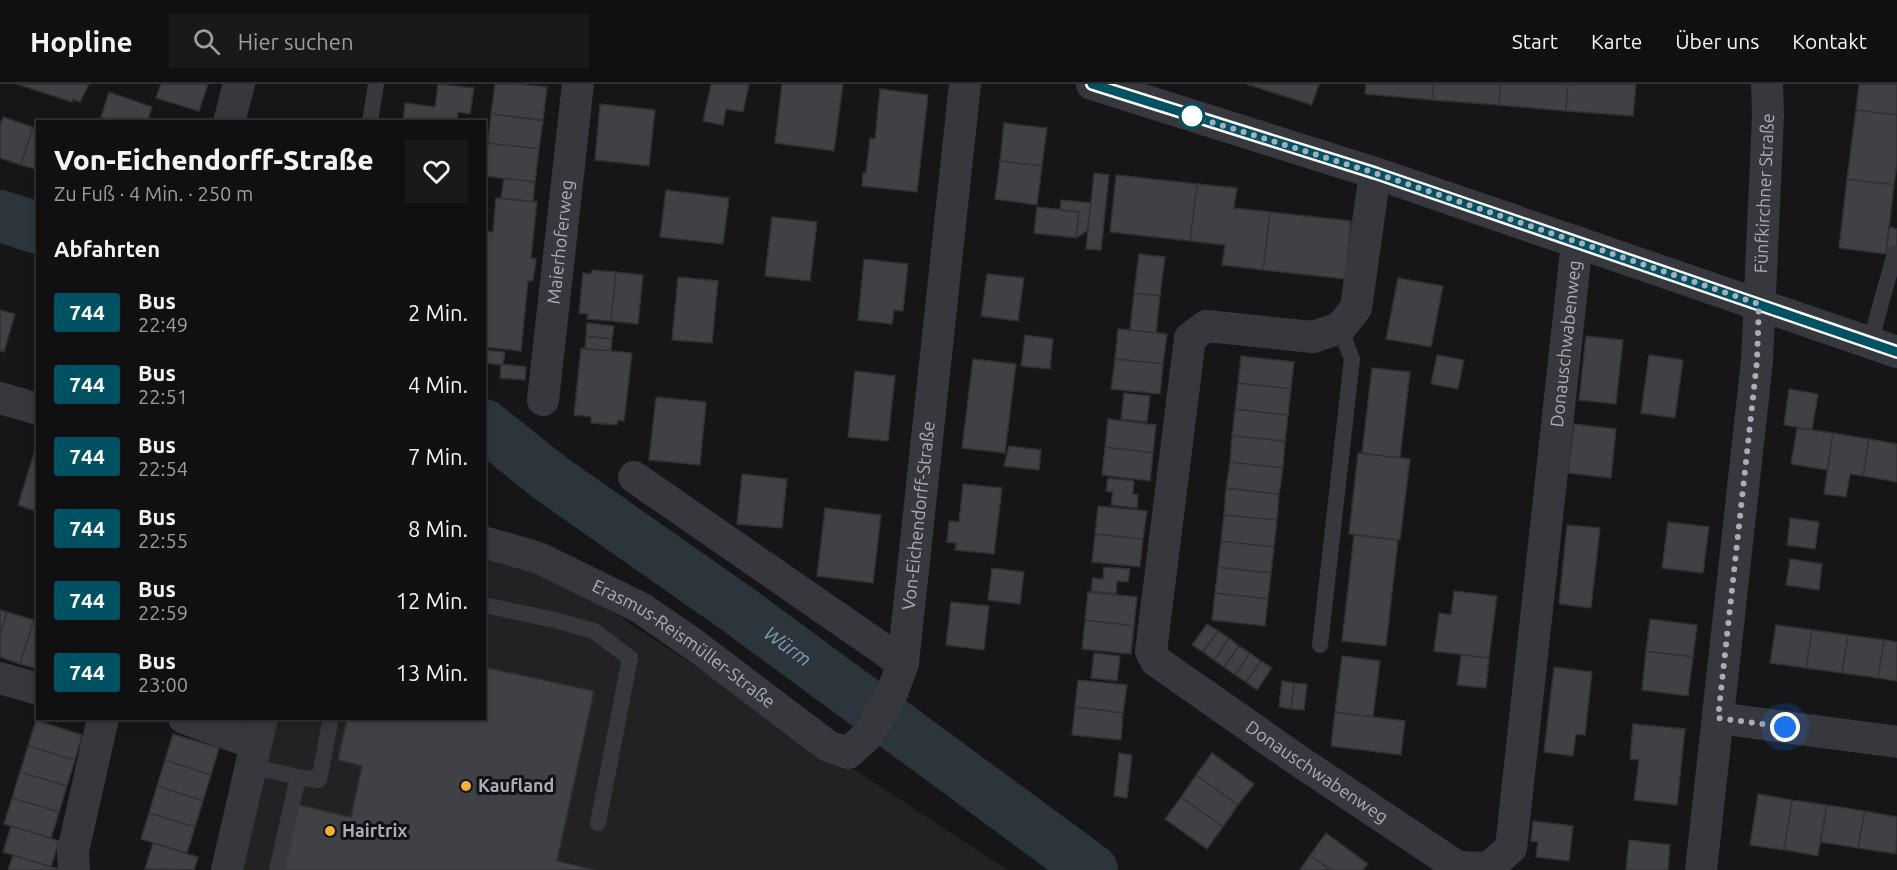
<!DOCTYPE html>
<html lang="de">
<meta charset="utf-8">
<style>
:root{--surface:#101012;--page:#19191b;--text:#f1f3f6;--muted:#9c9d9f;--line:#303032}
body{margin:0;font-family:Ubuntu,sans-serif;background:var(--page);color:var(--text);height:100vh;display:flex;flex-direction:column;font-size:22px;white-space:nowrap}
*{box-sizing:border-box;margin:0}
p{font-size:20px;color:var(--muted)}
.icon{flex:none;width:33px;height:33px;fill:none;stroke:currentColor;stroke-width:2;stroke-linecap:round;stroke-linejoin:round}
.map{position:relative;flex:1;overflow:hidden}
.side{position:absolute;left:36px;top:36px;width:450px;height:600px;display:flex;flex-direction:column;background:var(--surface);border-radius:0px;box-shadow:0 3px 9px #0003,0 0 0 2px var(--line)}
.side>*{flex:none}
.badge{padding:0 12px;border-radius:4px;font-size:21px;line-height:39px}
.you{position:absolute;width:30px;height:30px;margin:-15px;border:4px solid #fff;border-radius:50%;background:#1a73e8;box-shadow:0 0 0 9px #1a73e833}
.map>.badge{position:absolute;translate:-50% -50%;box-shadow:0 0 0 3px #fff}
h2{padding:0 18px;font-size:22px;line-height:54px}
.round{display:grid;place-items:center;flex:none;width:63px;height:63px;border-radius:0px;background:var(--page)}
.overview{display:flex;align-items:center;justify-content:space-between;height:102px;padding:0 18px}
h1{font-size:28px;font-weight:800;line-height:45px}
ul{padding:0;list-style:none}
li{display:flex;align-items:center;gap:18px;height:72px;padding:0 18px}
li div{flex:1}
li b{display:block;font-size:22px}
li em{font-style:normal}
li .badge{min-width:66px;font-weight:700;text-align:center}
header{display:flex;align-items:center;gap:36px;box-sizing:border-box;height:84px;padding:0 30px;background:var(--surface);border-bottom:2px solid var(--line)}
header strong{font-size:28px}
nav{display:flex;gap:33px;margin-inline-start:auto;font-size:21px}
.search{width:420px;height:54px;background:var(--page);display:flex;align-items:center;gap:15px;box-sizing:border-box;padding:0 21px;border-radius:0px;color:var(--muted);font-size:22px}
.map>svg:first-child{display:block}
</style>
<header>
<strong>Hopline</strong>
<div class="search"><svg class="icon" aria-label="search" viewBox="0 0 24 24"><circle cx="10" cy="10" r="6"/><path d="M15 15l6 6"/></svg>Hier suchen</div>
<nav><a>Start</a><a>Karte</a><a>Über uns</a><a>Kontakt</a></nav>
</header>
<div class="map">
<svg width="1897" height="786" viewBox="0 0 1897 786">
<rect width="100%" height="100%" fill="#161618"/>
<!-- built -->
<path fill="#222225" d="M485 445 1008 786H242L273 635 484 634Z"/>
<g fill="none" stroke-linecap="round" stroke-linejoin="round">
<!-- river -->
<g stroke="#2c353c" stroke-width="52">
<path d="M0 132 38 144"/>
<path id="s1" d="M484 341 549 393 740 527 1092 786"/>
</g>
</g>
<!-- building -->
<path fill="#404145" stroke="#303034" stroke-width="1.5" d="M17 0H89L80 18 73 15 72 18Z
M161 0H208L199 27 156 14Z
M438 0 474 4 470 30 458 28 457 38H403L405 19 435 23Z
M495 0H519L547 3 543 36 491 30Z
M711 0H749L743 28 726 25 723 41 703 37Z
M782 0H843L834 67 775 59Z
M1246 0H1319L1312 21Z
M1366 0H1433L1432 16 1365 10Z
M1433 0H1501L1499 21 1432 16Z
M1501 0H1568L1566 27 1499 21Z
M1568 0H1636L1633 32 1566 27Z
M1859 0H1897V31L1856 26Z
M880 5 928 11 917 108 862 102 863 89H866L870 54 875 55Z
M109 8 152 23 147 38H115L101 33Z
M600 20 655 26 649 82 595 76Z
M1856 26 1897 31V80L1894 101 1847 95Z
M491 30 543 37 539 65 488 59Z
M3 33 33 43 21 81 0 74V41Z
M1004 39 1047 44 1042 82 1000 77Z
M33 43 38 44V86L21 81Z
M488 59 539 65 535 98 484 92Z
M1000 77 1042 82 1037 121 995 115Z
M1094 89 1109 91 1101 166 1086 165Z
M1116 91 1197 100 1190 157 1110 148Z
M504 94 535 98 533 118 501 114Z
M1847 95 1894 101 1886 170 1839 164Z
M1197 100 1237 104 1234 124 1270 128 1263 186 1222 181 1225 161 1190 157Z
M666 106 729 114 723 160 660 153Z
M496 114 537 118 531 174 536 175 533 197H528L521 267 484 263V147L493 148Z
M1061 116 1091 119 1087 147 1076 154 1079 128 1060 126Z
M1037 123 1079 128 1076 154 1034 149Z
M1270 128 1351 137 1345 195 1263 186Z
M772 133 817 138 810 197 765 192Z
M1889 142 1897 145V169L1886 166Z
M1139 170 1165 173 1160 212 1134 209Z
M864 175 908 180 903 227 894 226 892 240 858 236Z
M592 186 616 188 611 237 587 235 588 230 579 229 583 189 591 190Z
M616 188 643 191 638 240 611 237Z
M987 190 1024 194 1018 237 981 232Z
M678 193 718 197 712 259 672 256Z
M1398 194 1443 202 1431 263 1386 255Z
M1134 209 1160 212 1156 249 1130 246Z
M0 226 15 230 4 268 0 267Z
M587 239 614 242 612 255 586 252Z
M1118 245 1167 250 1163 280 1115 275Z
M1025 251 1053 255 1050 285 1021 282Z
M586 252 612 255 611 267 585 265Z
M1586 252 1623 256 1616 320 1579 316Z
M581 264 632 269 624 337 618 336 617 341 591 339V333L574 331Z
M484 266 505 268 503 281 484 279Z
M1437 271 1464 276 1458 305 1431 300Z
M1649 271 1683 276 1675 334 1641 329Z
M1241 272 1294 278 1291 305 1238 299Z
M973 275 1016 280 1005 369 962 364Z
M1115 275 1163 280 1160 310 1111 305Z
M501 280 526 283 525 296 500 294Z
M1372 284 1410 288 1400 374 1362 369Z
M855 287 895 292 888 357 848 353Z
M1238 299 1291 305 1288 331 1235 325Z
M1789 305 1818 310 1812 346 1784 341Z
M1124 309 1150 312 1147 338 1121 335Z
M656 313 706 318 700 381 649 376Z
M1235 325 1288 331 1285 357 1232 352Z
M1108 335 1156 341 1153 369 1105 363Z
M1574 340 1616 345 1611 394 1568 389Z
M1797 344 1833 349 1827 386 1791 380Z
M1833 349 1869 355 1863 392 1850 390 1846 413 1824 410Z
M1232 352 1285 357 1283 384 1230 378Z
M1869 355 1897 360V398L1863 392Z
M1009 362 1041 366 1039 386 1004 382Z
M1105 363 1153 369 1150 397 1102 391Z
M35 366 38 367V428L18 421Z
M1358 369 1410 375 1400 456 1349 450Z
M1230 378 1283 384 1279 410 1226 404Z
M742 390 787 395 782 444 737 440Z
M1108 394 1134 397 1133 410 1138 411 1137 424 1111 421 1113 408 1106 407Z
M963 400 1002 404 994 470 955 466 956 459 947 458 949 437 959 438Z
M1226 404 1279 410 1277 436 1224 431Z
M1098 422 1147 427 1143 455 1095 450Z
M825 424 881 431 873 499 817 492Z
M1224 431 1277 436 1274 463 1221 457Z
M1790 434 1819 438 1815 465 1787 461Z
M1668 438 1709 443 1703 489 1662 484Z
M1567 441 1600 444 1591 524 1559 520Z
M1095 450 1143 455 1140 483 1092 478Z
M1354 451 1398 456 1386 562 1342 557Z
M1221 457 1274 463 1271 489 1218 483Z
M1790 475 1822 480 1819 506 1786 501Z
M1104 483 1130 485 1128 498 1117 497 1116 510 1091 507 1093 494 1103 495Z
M1218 483 1271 489 1268 515 1215 509Z
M992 484 1024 488 1020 520 988 516Z
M1454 507 1497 512 1489 574 1434 567 1439 529 1451 531Z
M1088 508 1137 513 1134 542 1085 536Z
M1215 509 1268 515 1265 542 1212 536Z
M951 518 989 522 984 566 946 561Z
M0 526 7 528 0 551Z
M7 528 34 536 20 580 0 573V551Z
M1650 535 1697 541 1693 573 1646 567Z
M34 536 38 537V585L20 580Z
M1085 536 1134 542 1131 570 1082 565Z
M1207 540 1218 547 1203 568 1192 561Z
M1776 541 1812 546 1806 584 1770 579Z
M1812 546 1848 551 1842 589 1806 584Z
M1218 547 1229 554 1214 576 1203 568Z
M1848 551 1884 556 1878 594 1842 589Z
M1229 554 1239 562 1224 583 1214 576Z
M1884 556 1897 558V597L1878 594Z
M1239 562 1250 569 1235 591 1224 583Z
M1646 567 1693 573 1688 612 1642 606Z
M1094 569 1120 572 1117 597 1091 594Z
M1250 569 1261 577 1246 598 1235 591Z
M1461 571 1489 574 1486 604 1457 601Z
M1342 572 1380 577 1373 633 1335 628Z
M1261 577 1272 584 1257 606 1246 598Z
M484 583 594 607 557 777 595 786H284L298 721 351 733 362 682 338 676 347 634H484Z
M1554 583 1592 588 1585 651 1576 650 1573 672 1544 668Z
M1078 596 1127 601 1123 629 1075 623Z
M1282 597 1294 599 1291 625 1279 623Z
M1294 599 1307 600 1304 626 1291 625Z
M1075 623 1123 629 1121 656 1072 651Z
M1335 628 1405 637 1401 671 1331 662Z
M36 636 82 651 75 676 28 662Z
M1633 640 1685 645 1677 721 1634 716 1639 676 1630 675Z
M173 650 219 664 211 691 165 676Z
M28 662 75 676 67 702 20 688Z
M1119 669 1132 671 1127 714 1114 712Z
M1212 669 1254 700 1238 721 1196 691Z
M165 676 211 691 203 717 157 702Z
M20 688 67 702 59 728 12 714Z
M1196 691 1238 721 1223 743 1181 713Z
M157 702 203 717 195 743 149 729Z
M1758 710 1792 716 1784 766 1750 761Z
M1181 713 1223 743 1207 765 1165 735Z
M12 714 59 728 51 754 4 740Z
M1792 716 1827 721 1818 772 1784 766Z
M1827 721 1865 727 1858 764 1820 758Z
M1865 727 1897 733 1896 770 1858 764Z
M149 729 195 743 187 769 141 755Z
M1533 737 1573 742 1569 777 1536 773 1538 758 1531 757Z
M11 742 59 757 51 783 3 768Z
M1326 749 1368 780 1363 786H1331L1310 771Z
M1629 756 1670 761 1668 786H1626Z
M153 759 198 773 194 786 145 785Z
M13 771 59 785V786H8Z
M1310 771 1331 786H1300Z"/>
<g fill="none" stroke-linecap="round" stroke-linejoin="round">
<!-- lane -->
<path stroke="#37383d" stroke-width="16" d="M370 38 376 0
M1870 259 1895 169
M484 521 555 536 594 547 630 574 598 739
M1320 561 1352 275 1340 244
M251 682 298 693
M277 786 298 693 319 696 331 634"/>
<!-- street -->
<g stroke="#37383d" stroke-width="32">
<path d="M1092 0 1375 89 1897 268"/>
<path d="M229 38 239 0"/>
<path id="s2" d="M1375 89 1356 224 1340 244 1313 253 1206 242 1190 254 1151 567 1156 577 1299 677 1458 783 1488 784 1511 764 1577 158"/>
<path d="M0 314 38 325"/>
<path id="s3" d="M543 316 578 0"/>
<path d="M634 393 903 579"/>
<path id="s4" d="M484 458 539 474 641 524 696 562 828 662 848 669 868 651 892 609 903 579 965 0"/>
<path d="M0 594 38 605"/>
<path d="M184 634 256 660"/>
<path d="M1718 634 1897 658"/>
<path d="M74 786 73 767 103 634"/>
<path d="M227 786 262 634"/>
<path id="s5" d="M1701 786 1757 277 1768 32 1767 0"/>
</g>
</g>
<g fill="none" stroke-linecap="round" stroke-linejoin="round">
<!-- line casing -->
<g stroke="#fff" stroke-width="14">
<path id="line" d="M1092 0 1375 89 1897 268"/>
</g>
<!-- line -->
<use href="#line" stroke="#005262" stroke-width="9"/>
<!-- walk -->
<path stroke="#a8adb8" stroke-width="6" stroke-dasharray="0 10.8" d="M1192 32 1375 89 1759 220 1757 277 1718 634 1785 643"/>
</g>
<!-- markers -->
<circle fill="#fff" stroke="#005262" stroke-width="3" cx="1192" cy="32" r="12"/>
<g fill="#f2b134" stroke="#111113" stroke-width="2">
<circle cx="466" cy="702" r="6"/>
<circle cx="330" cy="747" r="6"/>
</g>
<g text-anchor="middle" stroke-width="6" stroke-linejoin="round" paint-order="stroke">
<!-- street labels -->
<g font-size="18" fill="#a8adb8" stroke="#111113">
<text dy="6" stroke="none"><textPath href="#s5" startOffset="680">Fünfkirchner Straße</textPath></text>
<text dy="6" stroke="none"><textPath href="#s3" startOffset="159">Maierhoferweg</textPath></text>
<text dy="6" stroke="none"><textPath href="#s2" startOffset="1578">Donauschwabenweg</textPath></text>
<text dy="6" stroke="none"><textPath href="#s4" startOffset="680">Von-Eichendorff-Straße</textPath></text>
<text dy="6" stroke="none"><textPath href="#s4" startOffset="226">Erasmus-Reismüller-Straße</textPath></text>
<text dy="6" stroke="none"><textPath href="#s2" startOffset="840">Donauschwabenweg</textPath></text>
</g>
<!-- poi labels -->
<g font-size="18" font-weight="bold" fill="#a8adb8" stroke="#111113" text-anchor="start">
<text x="478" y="708">Kaufland</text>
<text x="342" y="753">Hairtrix</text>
</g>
<!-- water labels -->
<g font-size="20" font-style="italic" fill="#7f9bb3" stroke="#111113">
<text dy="7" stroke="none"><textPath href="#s1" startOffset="376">Würm</textPath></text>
</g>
</g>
</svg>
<div class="you" style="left:1785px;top:643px"></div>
<section class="side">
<div class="overview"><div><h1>Von-Eichendorff-Straße</h1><p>Zu Fuß · 4 Min. · 250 m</p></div><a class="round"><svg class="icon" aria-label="heart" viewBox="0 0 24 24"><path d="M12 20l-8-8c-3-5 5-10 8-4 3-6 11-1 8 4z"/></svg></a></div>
<h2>Abfahrten</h2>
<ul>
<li><span class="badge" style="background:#005262;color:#fff">744</span><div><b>Bus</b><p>22:49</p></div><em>2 Min.</em></li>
<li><span class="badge" style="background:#005262;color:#fff">744</span><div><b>Bus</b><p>22:51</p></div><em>4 Min.</em></li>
<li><span class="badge" style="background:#005262;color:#fff">744</span><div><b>Bus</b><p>22:54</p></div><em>7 Min.</em></li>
<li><span class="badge" style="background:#005262;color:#fff">744</span><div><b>Bus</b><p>22:55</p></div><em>8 Min.</em></li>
<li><span class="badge" style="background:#005262;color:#fff">744</span><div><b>Bus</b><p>22:59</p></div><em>12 Min.</em></li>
<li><span class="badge" style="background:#005262;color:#fff">744</span><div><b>Bus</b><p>23:00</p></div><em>13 Min.</em></li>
</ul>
</section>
</div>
